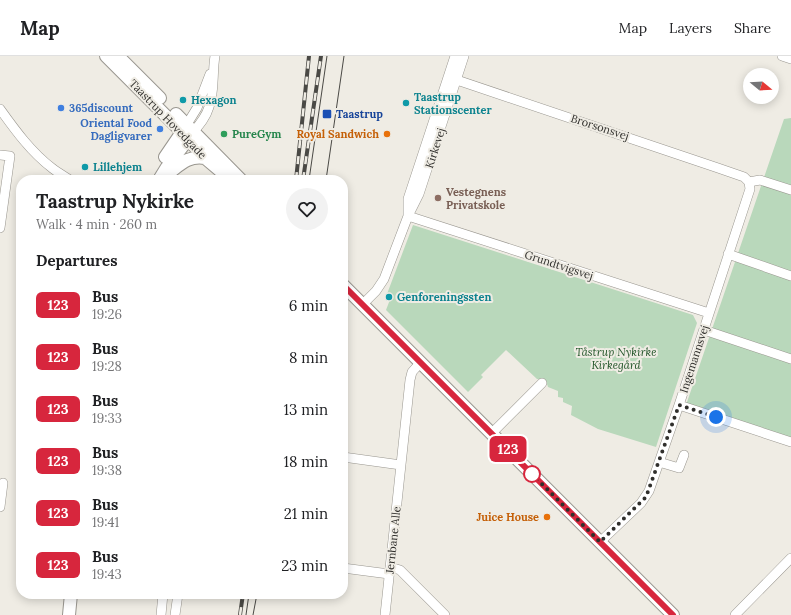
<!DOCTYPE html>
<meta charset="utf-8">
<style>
:root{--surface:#fff;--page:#f2f2f2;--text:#202124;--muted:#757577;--line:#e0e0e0}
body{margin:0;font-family:Lora,serif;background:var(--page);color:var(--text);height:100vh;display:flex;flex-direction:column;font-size:15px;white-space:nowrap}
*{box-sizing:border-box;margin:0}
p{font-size:13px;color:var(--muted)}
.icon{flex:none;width:22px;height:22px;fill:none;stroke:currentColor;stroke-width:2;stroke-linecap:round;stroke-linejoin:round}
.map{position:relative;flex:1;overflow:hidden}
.details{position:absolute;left:16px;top:119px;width:332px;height:424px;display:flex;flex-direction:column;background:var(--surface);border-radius:16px;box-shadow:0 2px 10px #0003}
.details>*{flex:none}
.badge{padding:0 8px;border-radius:6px;font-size:14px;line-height:26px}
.needle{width:26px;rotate:108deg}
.fabs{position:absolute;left:743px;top:12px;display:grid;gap:8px}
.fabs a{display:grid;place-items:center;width:36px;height:36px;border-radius:50%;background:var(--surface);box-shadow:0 2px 10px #0003;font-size:20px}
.you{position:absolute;width:20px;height:20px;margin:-10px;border:3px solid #fff;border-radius:50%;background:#1a73e8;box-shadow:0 0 0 6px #1a73e833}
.map>.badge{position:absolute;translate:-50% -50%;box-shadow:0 0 0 2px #fff}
h2{padding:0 20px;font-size:15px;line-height:36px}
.round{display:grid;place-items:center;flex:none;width:42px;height:42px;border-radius:21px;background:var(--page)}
.summary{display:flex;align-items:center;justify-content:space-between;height:68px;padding:0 20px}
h1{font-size:19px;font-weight:700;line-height:30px}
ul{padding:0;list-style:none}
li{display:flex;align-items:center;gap:12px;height:52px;padding:0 20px}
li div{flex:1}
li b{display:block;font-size:15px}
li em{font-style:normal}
li .badge{min-width:44px;font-weight:700;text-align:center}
header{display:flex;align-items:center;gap:24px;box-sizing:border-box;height:56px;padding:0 20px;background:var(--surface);border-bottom:1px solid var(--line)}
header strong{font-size:19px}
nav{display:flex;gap:22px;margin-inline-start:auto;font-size:14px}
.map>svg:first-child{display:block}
</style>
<header>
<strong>Map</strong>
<nav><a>Map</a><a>Layers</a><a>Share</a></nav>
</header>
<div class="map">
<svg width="791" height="559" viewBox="0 0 791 559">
<rect width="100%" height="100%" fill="#efece4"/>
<!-- green -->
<path fill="#b9d8bb" d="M791 62V383L686 349 784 63Z
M413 169 693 259 697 267 656 391 598 373 571 359 572 350 563 346V342L558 341V335L548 331 546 325 537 323 506 294 481 319 483 321 468 336 386 254 391 241 387 238Z"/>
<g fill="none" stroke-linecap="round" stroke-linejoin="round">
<!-- street casing -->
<g stroke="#99968f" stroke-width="10">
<path id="street" d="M782 0 791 3
M448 21 718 112 744 121 749 126
M0 53C15 74 31 96 52 112 57 116 64 120 70 124
M184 73 197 52 210 18
M194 75C200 68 206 61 209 51 215 35 212 17 215 0
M0 99 10 100 0 172
M749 126 760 124 791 134
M408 159V143L455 0
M408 160 709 257
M728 198 791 220
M363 248 376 235 384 223 408 160 419 138 464 0
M704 274 791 303
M679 349 791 386
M492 377 542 327
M343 401 401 409
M659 406 679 412 684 399
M0 451 3 427
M600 486 641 447 649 435 679 349 750 133 749 126
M390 511 400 514 445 559
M343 512 389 518
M161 559 163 538
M175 559 178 538
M385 559 410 324 412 316 421 306
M735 559 791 502"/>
</g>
<!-- secondary casing -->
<g stroke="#99968f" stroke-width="14">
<path id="secondary" d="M106 0 178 72 205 102 231 124
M118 0 160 42
M176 58 241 124
M165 101 182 76
M165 120C179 110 187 99 205 102
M159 124 167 111 192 78
M343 229 673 559
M69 559 71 538"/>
</g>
<!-- street -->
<use href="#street" stroke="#fff" stroke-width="9"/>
<!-- secondary -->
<use href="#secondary" stroke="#fff" stroke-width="12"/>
<!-- tram -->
<path stroke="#4a4945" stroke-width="1" d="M309 124 327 0
M326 124 344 0
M246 559 249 538
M253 559 257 538"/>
<!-- rail casing -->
<g stroke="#4a4945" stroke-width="4">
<path id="rail" d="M296 124 309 0
M303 124 321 0
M240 559 243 538"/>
</g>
<!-- rail -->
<use href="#rail" stroke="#efece4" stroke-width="2.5" stroke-dasharray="8" stroke-linecap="butt"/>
</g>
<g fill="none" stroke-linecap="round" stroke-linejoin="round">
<!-- line casing -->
<g stroke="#fff" stroke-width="9">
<path id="line" d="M343 229 673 559"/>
</g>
<!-- line -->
<use href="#line" stroke="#d7263d" stroke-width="6"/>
<!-- walk -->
<path stroke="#302f2c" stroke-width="4" stroke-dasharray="0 7.2" d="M532 418 600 486 646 441 679 349 716 361"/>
</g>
<!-- markers -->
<g fill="#0f9aa8" stroke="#efece4" stroke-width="1.5">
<circle cx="183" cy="44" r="4"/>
<circle cx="406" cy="47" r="4"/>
<circle cx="85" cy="111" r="4"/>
<circle cx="389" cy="241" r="4"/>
</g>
<g fill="#3f7fe0" stroke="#efece4" stroke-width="1.5">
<circle cx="61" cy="52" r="4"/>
<circle cx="160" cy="73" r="4"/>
</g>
<rect fill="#1a4fb4" stroke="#efece4" stroke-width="1.5" x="322" y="53" width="10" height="10" rx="2"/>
<circle fill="#2e9e5b" stroke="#efece4" stroke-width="1.5" cx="224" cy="78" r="4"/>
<g fill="#e8710a" stroke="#efece4" stroke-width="1.5">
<circle cx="387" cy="78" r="4"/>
<circle cx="547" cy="461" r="4"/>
</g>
<circle fill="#8d6e63" stroke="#efece4" stroke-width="1.5" cx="438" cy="142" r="4"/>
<circle fill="#fff" stroke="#d7263d" stroke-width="2" cx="532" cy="418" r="8"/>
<g text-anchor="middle" stroke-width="4" stroke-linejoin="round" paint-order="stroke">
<!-- culture labels -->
<g font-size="11" font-weight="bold" fill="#0d838f" stroke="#efece4" text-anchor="start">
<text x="414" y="45">Taastrup<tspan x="414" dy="13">Stationscenter</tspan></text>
<text x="191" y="48">Hexagon</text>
<text x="93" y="115">Lillehjem</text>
<text x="397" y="245">Genforeningssten</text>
</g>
<!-- shop labels -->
<g font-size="11" font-weight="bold" fill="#366cbe" stroke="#efece4" text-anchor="start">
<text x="69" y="56">365discount</text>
<text x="152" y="71" text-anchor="end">Oriental Food<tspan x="152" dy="13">Dagligvarer</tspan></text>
</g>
<!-- transit labels -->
<g font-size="11" font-weight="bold" fill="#164399" stroke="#efece4" text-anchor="start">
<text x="336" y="62">Taastrup</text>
</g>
<!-- street labels -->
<g font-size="11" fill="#302f2c" stroke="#efece4">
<text transform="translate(168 63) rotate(46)" y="4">Taastrup Hovedgade</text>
<text transform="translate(600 71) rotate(18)" y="4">Brorsonsvej</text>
<text transform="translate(435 92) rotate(-72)" y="4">Kirkevej</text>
<text transform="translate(559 209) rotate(18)" y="4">Grundtvigsvej</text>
<text transform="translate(694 303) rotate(-72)" y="4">Ingemannsvej</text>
<text transform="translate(393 484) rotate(-84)" y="4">Jernbane Alle</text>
</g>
<!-- leisure labels -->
<g font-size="11" font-weight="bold" fill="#27864d" stroke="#efece4" text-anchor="start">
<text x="232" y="82">PureGym</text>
</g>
<!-- food labels -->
<g font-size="11" font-weight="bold" fill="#c56008" stroke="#efece4" text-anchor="end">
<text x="379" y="82">Royal Sandwich</text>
<text x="539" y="465">Juice House</text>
</g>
<!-- education labels -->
<g font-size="11" font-weight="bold" fill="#785e54" stroke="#efece4" text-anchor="start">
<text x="446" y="140">Vestegnens<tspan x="446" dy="13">Privatskole</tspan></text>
</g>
<!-- park labels -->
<g font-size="11" font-style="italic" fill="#1f5326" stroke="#efece4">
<text x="616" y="300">Tåstrup Nykirke<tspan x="616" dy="13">Kirkegård</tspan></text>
</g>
</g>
</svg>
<div class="fabs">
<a><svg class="needle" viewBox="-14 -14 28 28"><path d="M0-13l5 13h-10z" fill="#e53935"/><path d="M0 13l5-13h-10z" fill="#757577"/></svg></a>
</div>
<div class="you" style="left:716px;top:361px"></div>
<b class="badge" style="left:508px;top:393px;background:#d7263d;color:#fff">123</b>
<section class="details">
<div class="summary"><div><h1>Taastrup Nykirke</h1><p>Walk · 4 min · 260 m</p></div><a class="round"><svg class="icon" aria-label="heart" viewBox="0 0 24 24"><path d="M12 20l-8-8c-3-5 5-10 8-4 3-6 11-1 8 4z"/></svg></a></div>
<h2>Departures</h2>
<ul>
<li><span class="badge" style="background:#d7263d;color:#fff">123</span><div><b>Bus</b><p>19:26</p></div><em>6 min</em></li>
<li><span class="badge" style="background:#d7263d;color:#fff">123</span><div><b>Bus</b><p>19:28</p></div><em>8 min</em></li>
<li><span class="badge" style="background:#d7263d;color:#fff">123</span><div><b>Bus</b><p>19:33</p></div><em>13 min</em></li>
<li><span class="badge" style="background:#d7263d;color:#fff">123</span><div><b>Bus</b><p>19:38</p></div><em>18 min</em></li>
<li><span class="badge" style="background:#d7263d;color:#fff">123</span><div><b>Bus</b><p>19:41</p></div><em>21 min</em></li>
<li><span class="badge" style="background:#d7263d;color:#fff">123</span><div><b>Bus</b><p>19:43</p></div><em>23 min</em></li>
</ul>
</section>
</div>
